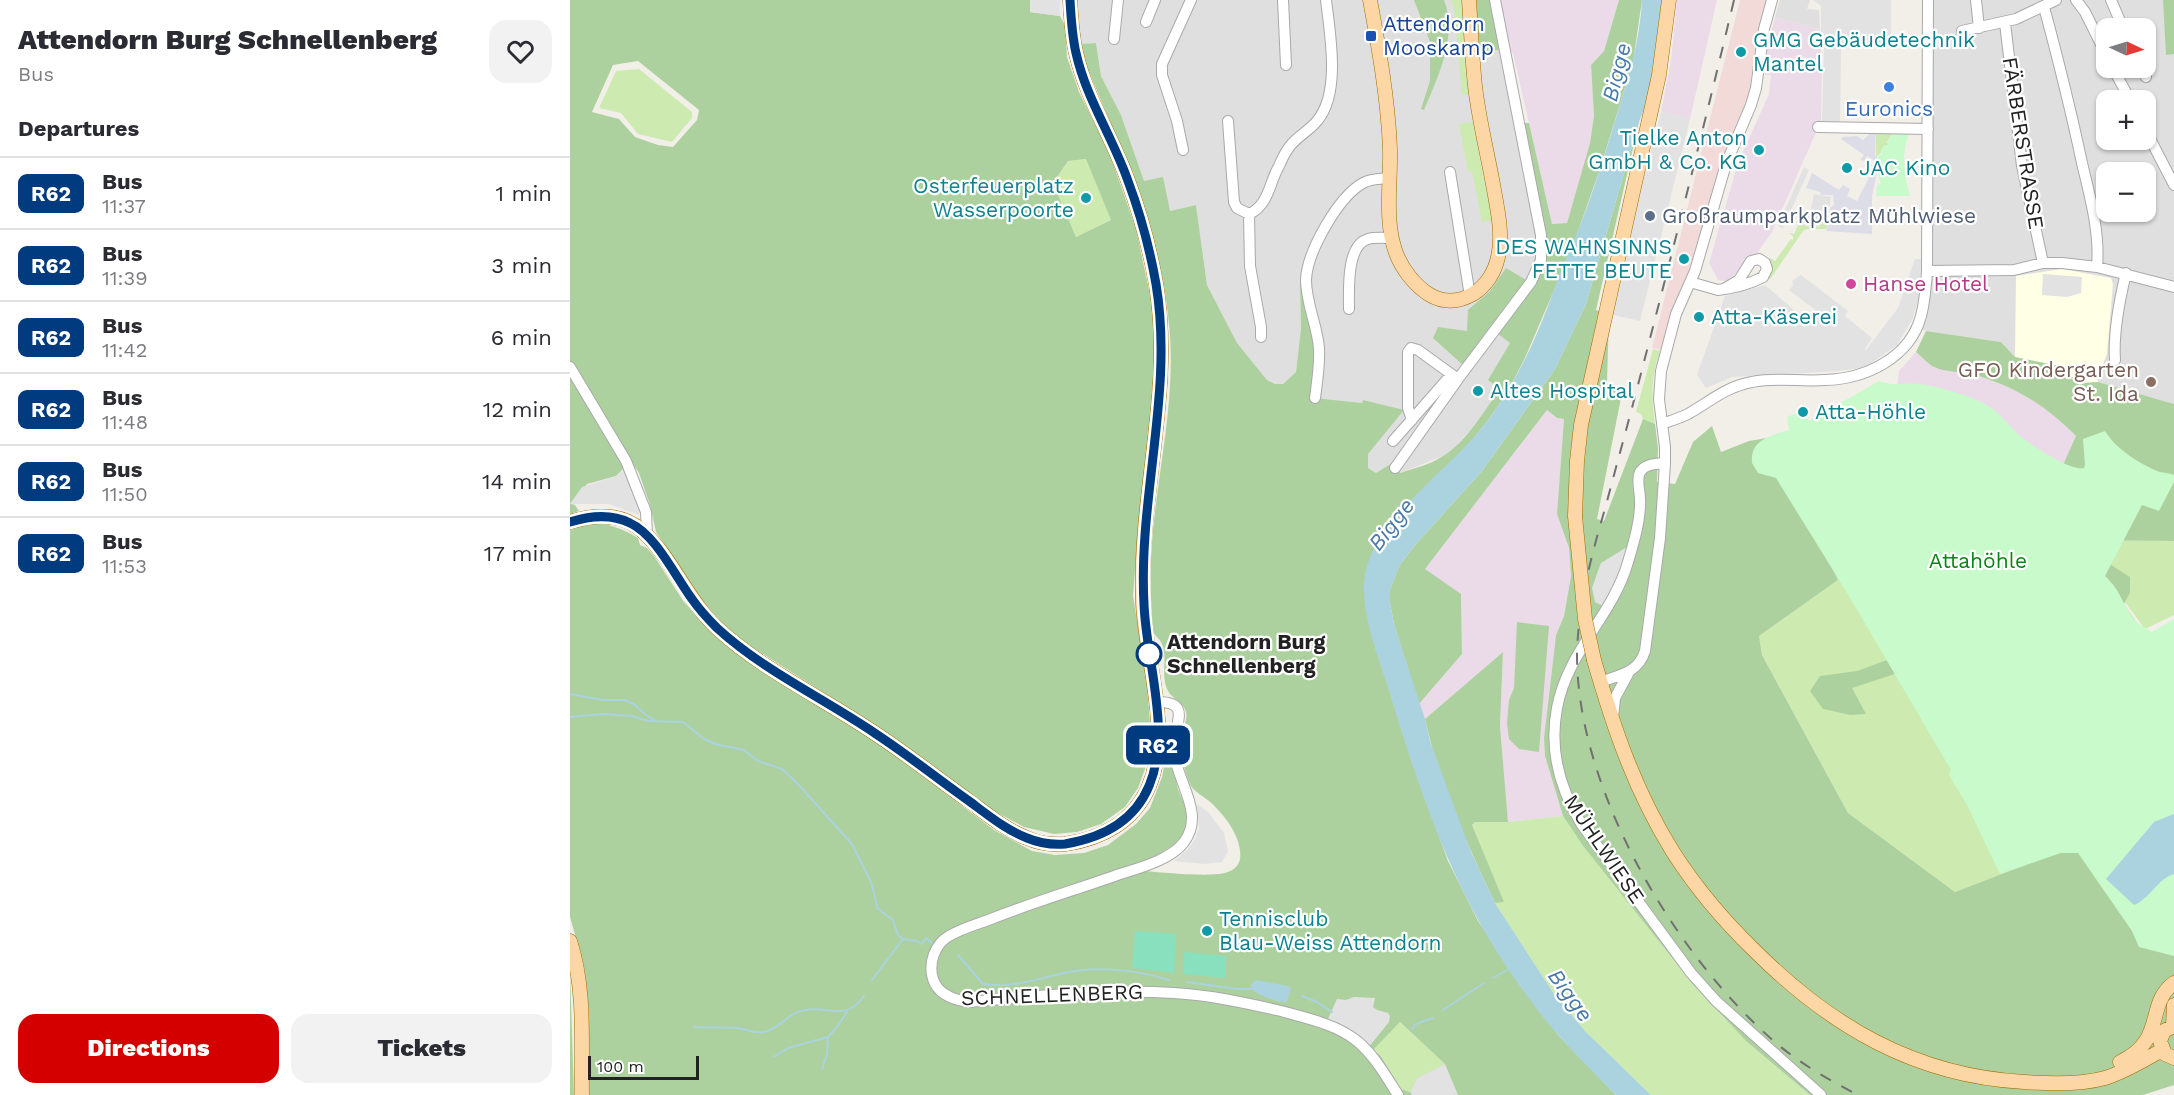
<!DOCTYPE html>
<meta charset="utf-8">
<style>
:root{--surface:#fff;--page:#f2f2f3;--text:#2b2b33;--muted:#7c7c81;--line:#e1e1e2;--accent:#d40000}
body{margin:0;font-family:"Work Sans",sans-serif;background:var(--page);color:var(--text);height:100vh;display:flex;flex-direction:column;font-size:22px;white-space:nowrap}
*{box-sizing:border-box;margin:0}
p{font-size:20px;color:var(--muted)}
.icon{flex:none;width:33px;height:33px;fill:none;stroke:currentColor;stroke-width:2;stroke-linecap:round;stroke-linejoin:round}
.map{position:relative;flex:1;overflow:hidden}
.sheet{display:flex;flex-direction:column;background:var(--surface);width:570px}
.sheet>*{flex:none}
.badge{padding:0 12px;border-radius:9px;font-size:21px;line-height:39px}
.needle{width:39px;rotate:94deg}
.controls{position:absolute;left:1526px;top:18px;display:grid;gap:12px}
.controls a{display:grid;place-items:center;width:60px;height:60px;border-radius:12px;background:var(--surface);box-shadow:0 2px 4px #0004;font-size:30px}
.scale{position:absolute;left:18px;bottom:15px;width:111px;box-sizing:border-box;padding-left:6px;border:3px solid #222;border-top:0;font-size:16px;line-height:21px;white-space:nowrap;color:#222;-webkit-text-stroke:4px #fff;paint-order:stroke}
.map>.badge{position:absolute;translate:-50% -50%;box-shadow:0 0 0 3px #fff}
h2{padding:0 18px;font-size:22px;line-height:54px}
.round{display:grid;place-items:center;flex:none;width:63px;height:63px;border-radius:18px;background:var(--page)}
.headline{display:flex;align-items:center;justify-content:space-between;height:102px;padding:0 18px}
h1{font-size:28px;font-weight:800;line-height:45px}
.cta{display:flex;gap:12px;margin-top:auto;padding:12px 18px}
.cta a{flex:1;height:69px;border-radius:18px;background:var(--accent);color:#fff;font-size:24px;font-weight:800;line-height:69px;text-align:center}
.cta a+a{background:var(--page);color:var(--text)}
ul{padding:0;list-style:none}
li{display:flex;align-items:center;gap:18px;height:72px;padding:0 18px;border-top:2px solid var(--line)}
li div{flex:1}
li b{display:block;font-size:22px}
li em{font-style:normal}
li .badge{min-width:66px;font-weight:700;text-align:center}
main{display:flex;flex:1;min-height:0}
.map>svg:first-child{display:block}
</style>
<main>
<section class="sheet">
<div class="headline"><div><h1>Attendorn Burg Schnellenberg</h1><p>Bus</p></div><a class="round"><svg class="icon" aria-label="heart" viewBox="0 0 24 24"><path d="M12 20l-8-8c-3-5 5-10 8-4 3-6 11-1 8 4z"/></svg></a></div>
<h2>Departures</h2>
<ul>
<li><span class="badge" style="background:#003b80;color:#fff">R62</span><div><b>Bus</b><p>11:37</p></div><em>1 min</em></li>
<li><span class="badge" style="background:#003b80;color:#fff">R62</span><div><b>Bus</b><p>11:39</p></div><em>3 min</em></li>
<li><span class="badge" style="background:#003b80;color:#fff">R62</span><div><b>Bus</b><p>11:42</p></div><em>6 min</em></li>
<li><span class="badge" style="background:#003b80;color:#fff">R62</span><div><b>Bus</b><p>11:48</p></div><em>12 min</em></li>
<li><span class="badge" style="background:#003b80;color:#fff">R62</span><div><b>Bus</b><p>11:50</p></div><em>14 min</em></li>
<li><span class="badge" style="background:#003b80;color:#fff">R62</span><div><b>Bus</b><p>11:53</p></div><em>17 min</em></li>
</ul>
<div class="cta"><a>Directions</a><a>Tickets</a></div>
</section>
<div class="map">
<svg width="1604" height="1095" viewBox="0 0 1604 1095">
<rect width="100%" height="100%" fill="#f2efe9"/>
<!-- residential -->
<path fill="#e0dfdf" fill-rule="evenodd" d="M507 0H925L972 240 940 343 919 379 930 389 903 427 886 446 873 456 830 473 806 474 798 468V454L803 446 793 400 792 403 745 398 730 284 731 328 726 372 713 384H705L697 380 667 343 637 285 626 205 600 211 574 181 551 115 531 76 526 43 510 44Z
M1210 0H1240L1237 9 1249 10 1250 29 1205 17Z
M1355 0H1604V404L1528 382 1514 383 1445 357 1431 342 1356 331 1344 326 1351 306 1356 242ZM1536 28H1575V68H1536ZM1536 100H1575V140H1536ZM1536 172H1575V212H1536Z"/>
<!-- commercial -->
<path fill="#f2dad9" d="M1170 0H1197L1188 33 1178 100 1151 164 1126 250 1092 350 1082 348Z"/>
<!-- industrial -->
<path fill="#ebdbe8" d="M925 0H1049L1034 51 1021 65 1024 116 1020 143 997 223 982 224 943 53 935 48Z
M1107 0H1147L1120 119 1091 112 1101 60Z
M1205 17 1250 29 1252 63 1251 121 1202 232 1186 255 1178 258 1167 272 1157 281 1148 280 1139 263 1168 163 1199 94 1201 75H1195L1197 50Z
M1346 352 1365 368 1407 375 1456 394 1486 416 1506 436 1493 466 1327 389 1329 371Z
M977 410 987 418 994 419 987 514 999 548 1001 576 994 616 986 635 974 738 975 756 993 816 938 822 930 726 933 652 855 719 849 704 892 654 891 594 854 570Z"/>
<!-- education -->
<path fill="#ffffe5" d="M1492 269 1541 278 1543 284 1537 354 1533 364 1526 374 1528 382 1514 383 1502 377 1494 367 1445 357 1446 276Z"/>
<!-- grass -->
<path fill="#cdebb0" d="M881 0H894L901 94 892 95 884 8Z
M69 69 122 112V118L102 142 68 134 51 113 29 108 46 71Z
M903 122 922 220 912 222 902 171 898 172 889 124Z
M1306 133H1323L1317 142 1319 145H1315L1311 150V153L1306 157Z
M517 159 541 220 506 237 483 183 498 161Z
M1259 211 1261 213 1256 229H1237L1233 231 1201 278 1191 282 1200 258 1205 261 1221 239 1223 240V236L1219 233 1224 234 1231 219 1234 220V226L1250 227 1252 221H1257Z
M1083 349 1091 351C1080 374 1082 400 1085 424L1073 419 1071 414 1066 412Z
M1222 485 1554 604 1574 633 1491 851 1385 892 1278 813 1192 655 1189 636 1268 580Z
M1479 540 1604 541V615L1575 629 1555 602 1560 593Z
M993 816 1013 846 1123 984 1176 1041 1240 1095H1081L1015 1031 984 994 925 903 933 902 902 825 905 822H938Z
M830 1022 875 1064 847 1078 840 1092 831 1089 810 1055 803 1049Z"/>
<!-- forest -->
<path fill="#add19e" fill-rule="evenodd" d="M0 0H460V12L490 16 495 25 497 57 509 92 539 152 566 229 585 318V376L580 435 569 518 563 596 577 683 580 723 575 748 576 766 568 788 555 807 531 824 507 832 484 834 454 827 409 803 303 724 171 640 150 621 129 596 86 532 80 505 69 473 61 461 46 476 17 484 1 504 5 505 9 511 0 514ZM68 61 129 110 127 120 103 147 88 145 65 137 49 119 22 112 43 65ZM516 159 541 220 506 237 483 183 498 161Z
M844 0H874C888 35 868 77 854 110L851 109 860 81V42Z
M904 0H921L929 50 907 52Z
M1049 0H1072L1063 62 1029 172 1002 248 955 358 937 393 916 423 894 450 850 492 817 530 806 648 842 762 878 861 908 921 988 1035 1046 1095H19V1013L14 966 0 917V530C23 517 47 525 68 538L70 545 77 548 84 556 114 602 141 629 322 753 424 830 462 851 485 855 514 853 538 845 566 824 580 808 592 777 597 752H601C603 764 605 777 608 789 611 797 616 806 617 815 622 840 590 854 572 862V871C590 872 643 878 658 872 664 870 669 865 670 859 673 838 654 814 639 801 634 797 625 792 621 786 614 772 609 750 612 735 613 728 618 719 616 712 613 701 602 699 598 691 590 676 598 658 592 644 590 639 585 636 583 632 580 623 582 608 581 599 576 511 606 425 600 336 593 232 552 154 514 59L510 44 526 43 531 76 551 115 574 181 593 177 600 211 626 205 637 285 667 343 697 380 705 384H713L726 372 731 328 730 284 736 278 746 332 745 398 792 403 793 400 834 410 798 454V468L806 473 824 462 830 473C844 468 860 465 873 456 897 441 913 412 930 389L918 380 940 343 927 333 975 259 977 246 958 158 953 123H959L982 224 997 223 1020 143 1024 116 1021 65 1034 51ZM830 1022 875 1064 847 1078 840 1092 831 1089 810 1055 803 1050Z
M1593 0H1604V54L1596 55Z
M1069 122 1026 310 1039 314 1037 383 1052 393 1027 519 1034 521 1073 419 1085 424 1088 448 1087 482 1105 484 1123 442 1142 426 1151 452 1179 441 1232 432 1493 465 1506 436C1476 406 1449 389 1409 376 1395 371 1377 373 1364 367 1358 364 1352 357 1346 352L1356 331 1431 342 1445 357 1494 367 1502 377 1514 383 1528 382 1604 404V541L1479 540 1538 563 1560 577V593L1554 604 1222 485 1268 580 1189 636 1192 655 1278 813 1385 892 1491 851 1498 841 1604 874V1085L1573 1095H1240L1176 1041 1123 984 1013 846 993 816 975 756 974 738 986 635 994 616 1001 576 999 548 987 514 994 419 987 418 977 410 855 569 891 594 892 654 849 704 824 624 820 603V590L829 566 846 544 912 471 985 369 1016 304Z
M936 268 956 280 894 366 863 338 868 327 897 331 898 310 920 291Z
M947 622 979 626 969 752 949 749 939 739 937 723 939 700 944 688Z
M933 652 930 726 938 822H905L902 825 934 902 925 903C897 844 869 783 855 719Z
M1317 660 1325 674 1282 688 1296 714 1280 715 1253 709 1240 691 1250 676 1287 671Z
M0 972 4 1095H0Z"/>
<!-- park -->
<path fill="#c8facc" d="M1323 133H1339C1331 156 1334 174 1340 196H1306L1307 186 1311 183 1307 171 1309 163 1306 157 1312 154 1311 150 1315 145H1319L1318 142Z
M1309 381C1326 387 1334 382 1350 384 1368 386 1409 398 1423 409 1433 417 1440 427 1449 435 1461 445 1500 471 1514 468L1515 465 1513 439 1535 431C1546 449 1569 464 1590 472 1595 473 1599 473 1604 475V482L1589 511 1572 505 1535 576C1551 591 1551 601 1562 617 1567 624 1575 627 1582 632L1604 619V956L1569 947 1562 931 1508 853H1491L1430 874 1397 805 1379 775 1381 770 1279 596 1206 478 1188 473 1182 463C1180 439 1201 436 1219 430L1217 417 1232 411 1239 421Z"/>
<!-- pitch -->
<path fill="#88e0be" d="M565 931 606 934 604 973 562 968Z
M614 952 656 956 655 978 613 974Z"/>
<!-- parking -->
<path fill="#e2e2e2" d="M460 0H490V16L460 12Z
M1243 0H1321V47H1271L1270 122 1252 121 1254 45 1251 41V6Z
M1091 112 1120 119 1070 321 1039 314Z
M1234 167 1239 170 1213 228 1208 226Z
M1244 194 1261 197 1257 221 1251 220 1250 227 1234 226 1235 214H1240Z
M1345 259H1351V265L1349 296 1343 318 1327 345 1300 364 1290 368 1268 371 1162 377 1136 388 1127 375 1155 296 1195 285 1238 322 1248 312 1219 290 1223 285 1222 281 1231 275 1278 311 1275 316 1302 338 1295 349 1296 350 1328 308Z
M1473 274 1512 277 1511 293 1497 297 1472 295Z
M56 468 70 507 69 515 39 504H0L12 487 46 476Z
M1057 547 1052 569 1033 606 1025 602 1022 588 1028 571 1031 563Z
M627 804 638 812 654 833 658 851 652 862 634 864 604 861 618 849 625 839 629 828Z
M784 997 805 998 803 1007 807 1010 818 1013 820 1016 819 1022 798 1048 757 1021 767 999 776 1000Z
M875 1064 888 1095H842L840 1092 847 1078Z"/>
<!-- plaza -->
<path fill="#dddde8" d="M1306 128 1305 154 1309 163 1302 196V234L1256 231 1261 214 1260 208 1264 205 1263 195H1251L1250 192 1236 188 1242 173 1269 190 1273 185 1280 189 1277 196 1287 201 1307 162 1297 156 1294 161 1290 160 1294 155 1271 139 1273 137 1287 136 1293 140Z"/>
<!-- water -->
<path fill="#aad3df" d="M1072 0H1094C1088 40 1085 84 1069 122L1016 304 985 369 912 471 846 544 829 566 820 590V603L824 624 855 719 860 741 901 852 925 903 984 994 1015 1031 1081 1095H1046C1027 1076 1008 1057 990 1037 957 1000 921 946 899 903 864 835 840 760 818 687 807 653 786 602 797 566 813 514 882 467 916 423 938 394 956 360 970 326 980 303 987 279 997 256 1017 213 1031 167 1045 121 1057 82 1070 42 1072 0Z
M1604 814V874C1587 879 1580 899 1564 905L1536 879 1584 822Z
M685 980 718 986 721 989 717 1002C705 1002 691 996 681 989V985Z"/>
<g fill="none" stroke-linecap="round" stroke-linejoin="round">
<!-- stream -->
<path stroke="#aad3df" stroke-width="2" d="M0 694 33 700H55L65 705 76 715 86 721
M0 717 32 714 62 716 78 721 113 722 133 738 145 744 174 750 188 761 212 769 227 783 282 844 301 882 308 909 323 920 328 935 333 939 347 941 352 944 356 938 364 945
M388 955 413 984C438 988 462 981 485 975 522 965 564 969 599 980
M923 978 939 969
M302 980 333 939
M617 982 667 989H681
M732 996 747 1002 762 1012
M873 1010 914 983
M124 1027C138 1028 153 1027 167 1028 176 1029 186 1034 194 1032 209 1030 217 1013 235 1010 260 1005 274 1023 294 996
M842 1029 846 1024 863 1018
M204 1057 218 1048 258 1037 267 1027 277 1012
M252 1069 257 1054 258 1037"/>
<!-- minor casing -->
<g stroke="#a9a9a9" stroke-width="12">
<path id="minor" d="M713 0 716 65
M1406 0 1409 28
M1506 0 1515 12 1536 54
M1541 0 1553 28
M1474 7C1488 59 1501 111 1512 163 1520 197 1530 232 1527 267
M576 22 585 0
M1435 23 1452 166 1473 263
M1392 31 1446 19 1486 0
M544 39 548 0
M1543 68 1560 100
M1571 68 1576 77
M658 121 664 202 667 208 679 214C699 205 699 183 709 166 712 159 716 151 720 146 728 136 740 130 747 121 771 93 760 34 756 0
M1248 127 1358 129
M1575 129 1604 185
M613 150 607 121 592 75V64L621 0
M880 172 900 296
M679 214 680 266 691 327V337
M1357 271 1444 270 1473 263H1492L1527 267 1604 287
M1120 282 1148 290C1163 288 1180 284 1193 277L1197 269 1195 263 1189 259 1181 261 1169 280 1154 289
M779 309C779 291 776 245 798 239 805 237 815 238 822 238
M1545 360C1543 332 1549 302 1556 273
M0 367 56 461 76 512 77 537
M745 398C747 382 750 365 749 348 747 325 736 303 736 280 737 252 768 197 793 183 802 178 811 179 820 178
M842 420 838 408V352L841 348 848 350 888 379
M1092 424C1100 421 1110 418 1118 414 1141 401 1155 387 1182 382 1206 377 1231 382 1255 380 1295 379 1340 358 1351 316 1355 301 1356 286 1357 271L1358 0
M823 441 881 375
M1095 463C1086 464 1075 464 1070 472 1066 480 1070 491 1070 499 1071 519 1064 542 1058 562 1043 615 997 652 987 708 979 750 989 788 1012 825L1121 973 1146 1001 1251 1095
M825 468 888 379 961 282 971 260V235L925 0
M1030 682C1050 675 1068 673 1075 651L1090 538 1095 463V447L1089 399 1091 371 1106 314 1125 271 1156 164 1181 105 1186 88 1194 29 1202 0
M586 702C622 701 605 722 604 746 603 778 637 812 614 842 602 859 570 868 550 874 508 889 464 902 421 919 408 924 392 928 379 936 365 944 358 963 363 979 368 995 384 1000 399 1002 467 996 536 989 604 993 640 995 676 1003 711 1011 736 1018 766 1024 787 1041 804 1055 816 1076 828 1095
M1043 718 1045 698 1058 674"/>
</g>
<!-- major casing -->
<g stroke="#a06b00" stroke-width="15">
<path id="major" d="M800 0C809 49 818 99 820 149 821 182 814 221 826 253 832 269 845 286 860 295 874 303 889 302 903 294 916 286 925 272 928 257 933 235 928 212 924 190 918 155 909 121 905 86 902 58 901 29 899 0
M1005 516 1007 461 1011 425 1089 75 1099 0
M0 522C21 515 47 513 66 526 98 549 116 599 147 628 194 671 253 698 306 734 338 755 368 779 399 801 418 815 436 830 457 838 468 843 483 845 495 844 531 839 564 822 579 786 602 731 576 662 573 604 568 496 604 392 586 284 580 250 570 213 558 181 543 138 516 98 506 53 502 36 501 18 500 0
M1024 660C1044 729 1065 791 1103 852 1126 888 1154 921 1184 950 1260 1026 1345 1076 1454 1082 1480 1084 1510 1085 1535 1078 1555 1072 1574 1060 1592 1050
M0 941C16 990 11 1045 12 1095
M1603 1026 1604 1005
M1604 1026 1594 1031 1590 1041 1595 1054 1604 1058
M1550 1062C1597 1040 1575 1004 1604 983"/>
</g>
<!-- minor -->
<use href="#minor" stroke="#fff" stroke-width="10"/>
<!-- major -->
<use href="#major" stroke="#fcd6a4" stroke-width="14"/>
<!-- rail -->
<path stroke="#707070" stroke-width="2" stroke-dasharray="12 12" stroke-linecap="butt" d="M1164 0C1132 135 1098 270 1063 404 1054 438 1045 471 1036 505 1022 554 1008 603 1007 655 1007 790 1105 956 1206 1043 1231 1064 1259 1080 1288 1095"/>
<!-- major-bridge casing -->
<g stroke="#a06b00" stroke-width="15" stroke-linecap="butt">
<path id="major-bridge" d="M1005 516 1015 619 1024 660"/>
</g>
<!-- major-bridge -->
<use href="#major-bridge" stroke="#fcd6a4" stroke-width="14"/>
</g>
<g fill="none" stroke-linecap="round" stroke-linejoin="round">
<!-- line casing -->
<g stroke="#fff" stroke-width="14">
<path id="line" d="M0 522C19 516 40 513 60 523 86 535 105 576 122 599 129 609 138 619 147 628 194 671 253 698 306 734 338 755 368 779 399 801 418 815 436 830 457 838 469 843 483 845 495 844 531 838 564 822 579 786 602 732 576 661 574 604 568 497 604 391 586 284 580 250 570 213 558 181 543 138 516 98 506 53 502 36 501 18 500 0"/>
</g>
<!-- line -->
<use href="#line" stroke="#003b80" stroke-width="9"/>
</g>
<!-- markers -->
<rect fill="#1a4fb4" stroke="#fff" stroke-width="2" x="795" y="30" width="12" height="12" rx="3"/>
<g fill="#0f9aa8" stroke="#fff" stroke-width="2">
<circle cx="1171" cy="52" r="6"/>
<circle cx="1189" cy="150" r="6"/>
<circle cx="1277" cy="168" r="6"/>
<circle cx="516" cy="198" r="6"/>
<circle cx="1114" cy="259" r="6"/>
<circle cx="1129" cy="317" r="6"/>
<circle cx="908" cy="391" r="6"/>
<circle cx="1233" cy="412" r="6"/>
<circle cx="637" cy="931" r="6"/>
</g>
<circle fill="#3f7fe0" stroke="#fff" stroke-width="2" cx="1319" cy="87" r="6"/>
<circle fill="#5c6f8a" stroke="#fff" stroke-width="2" cx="1080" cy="216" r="6"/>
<circle fill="#d1479c" stroke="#fff" stroke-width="2" cx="1281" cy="284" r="6"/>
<circle fill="#8d6e63" stroke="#fff" stroke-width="2" cx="1581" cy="382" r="6"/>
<circle fill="#fff" stroke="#003b80" stroke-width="3" cx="579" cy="654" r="12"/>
<g text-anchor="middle" stroke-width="4.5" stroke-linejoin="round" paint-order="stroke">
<!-- transit labels -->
<g font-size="21" fill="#164399" stroke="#fff" text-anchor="start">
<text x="813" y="31">Attendorn<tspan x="813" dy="24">Mooskamp</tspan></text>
</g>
<!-- culture labels -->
<g font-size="21" fill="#0d838f" stroke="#fff" text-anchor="start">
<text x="1183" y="47">GMG Gebäudetechnik<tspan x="1183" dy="24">Mantel</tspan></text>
<text x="1177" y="145" text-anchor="end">Tielke Anton<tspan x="1177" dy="24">GmbH &amp; Co. KG</tspan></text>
<text x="1289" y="175">JAC Kino</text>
<text x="504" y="193" text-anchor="end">Osterfeuerplatz<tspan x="504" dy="24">Wasserpoorte</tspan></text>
<text x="1102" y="254" text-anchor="end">DES WAHNSINNS<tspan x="1102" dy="24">FETTE BEUTE</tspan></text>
<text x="1141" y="324">Atta-Käserei</text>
<text x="920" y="398">Altes Hospital</text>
<text x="1245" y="419">Atta-Höhle</text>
<text x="649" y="926">Tennisclub<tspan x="649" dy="24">Blau-Weiss Attendorn</tspan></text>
</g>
<!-- shop labels -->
<g font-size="21" fill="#366cbe" stroke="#fff">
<text x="1319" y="116">Euronics</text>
</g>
<!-- street labels -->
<g font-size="21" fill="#222" stroke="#fff">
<text transform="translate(1453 143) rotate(81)" y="7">FÄRBERSTRASSE</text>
<text transform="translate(1034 849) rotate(56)" y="7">MÜHLWIESE</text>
<text transform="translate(482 995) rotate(-2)" y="7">SCHNELLENBERG</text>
</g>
<!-- service labels -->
<g font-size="21" fill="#4e5e75" stroke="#fff" text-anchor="start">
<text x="1092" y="223">Großraumparkplatz Mühlwiese</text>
</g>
<!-- hotel labels -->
<g font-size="21" fill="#b23c85" stroke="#fff" text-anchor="start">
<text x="1293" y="291">Hanse Hotel</text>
</g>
<!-- education labels -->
<g font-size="21" fill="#785e54" stroke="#fff" text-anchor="end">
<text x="1569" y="377">GFO Kindergarten<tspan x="1569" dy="24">St. Ida</tspan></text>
</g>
<!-- park labels -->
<g font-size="21" fill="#0c8416" stroke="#fff">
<text x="1408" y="568">Attahöhle</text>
</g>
<!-- stop labels -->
<g font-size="21" font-weight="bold" fill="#222" stroke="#fff" text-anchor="start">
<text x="597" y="649">Attendorn Burg<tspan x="597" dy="24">Schnellenberg</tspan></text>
</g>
<!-- water labels -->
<g font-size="22" font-style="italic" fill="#4a7aab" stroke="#fff">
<text transform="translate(1046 72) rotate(-76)" y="8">Bigge</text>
<text transform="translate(821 524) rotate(-52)" y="8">Bigge</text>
<text transform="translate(1001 995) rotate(54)" y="8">Bigge</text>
</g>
</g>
</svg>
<div class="controls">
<a><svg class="needle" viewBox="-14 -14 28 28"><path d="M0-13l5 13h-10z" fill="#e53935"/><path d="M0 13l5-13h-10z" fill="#7c7c81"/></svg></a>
<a>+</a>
<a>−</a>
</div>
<div class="scale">100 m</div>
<b class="badge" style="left:588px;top:745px;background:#003b80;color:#fff">R62</b>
</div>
</main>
